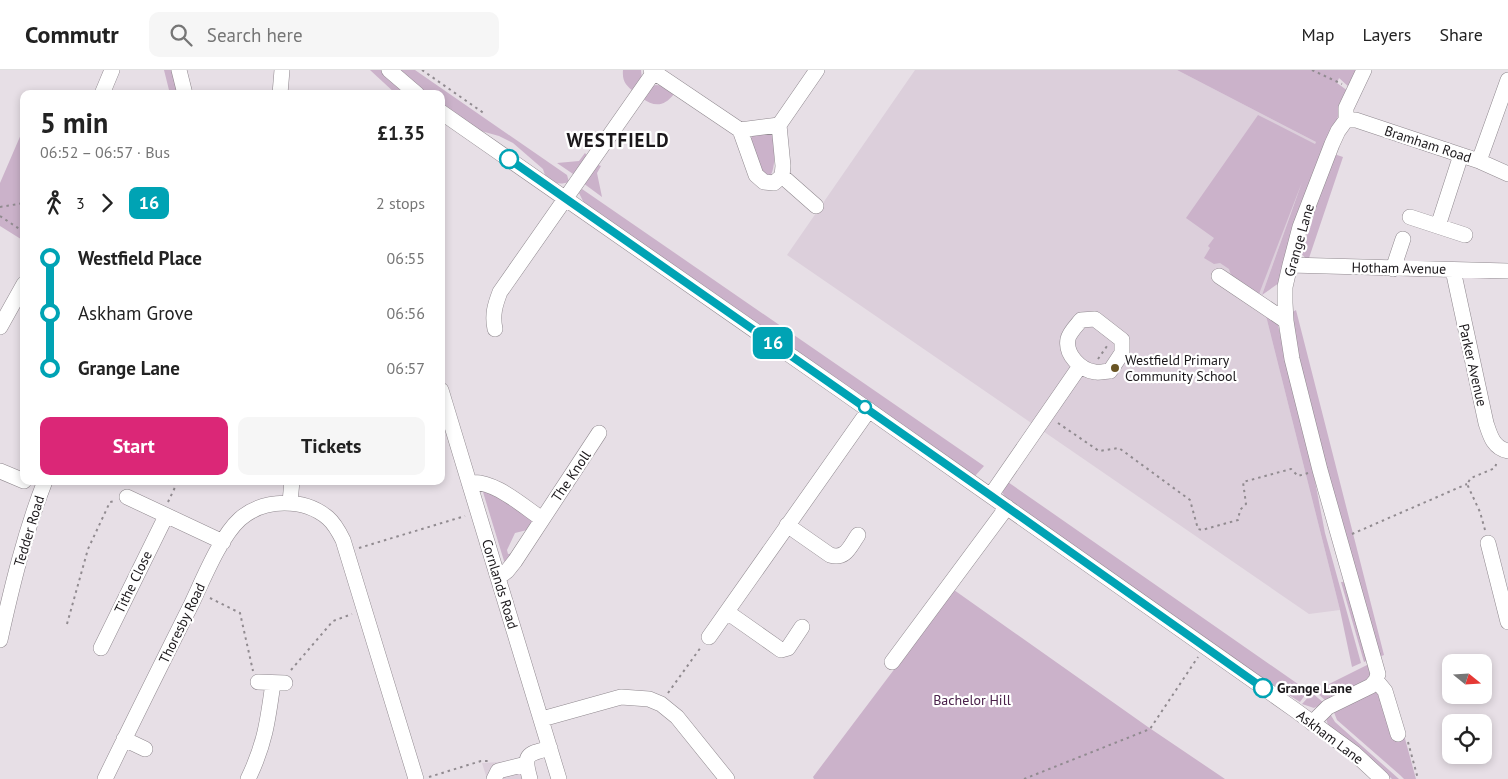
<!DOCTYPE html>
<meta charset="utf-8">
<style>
:root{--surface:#fff;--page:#f6f6f6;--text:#222;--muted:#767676;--line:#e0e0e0;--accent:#db2777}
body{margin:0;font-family:"PT Sans",sans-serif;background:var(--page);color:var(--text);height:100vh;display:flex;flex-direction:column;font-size:19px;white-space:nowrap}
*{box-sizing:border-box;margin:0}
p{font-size:16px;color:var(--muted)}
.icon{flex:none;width:28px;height:28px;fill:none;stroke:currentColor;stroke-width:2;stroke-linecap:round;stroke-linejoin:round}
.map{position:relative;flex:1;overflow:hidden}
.side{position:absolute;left:20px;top:20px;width:425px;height:395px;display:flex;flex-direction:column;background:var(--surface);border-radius:10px;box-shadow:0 2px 8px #0003}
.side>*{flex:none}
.badge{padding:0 10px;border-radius:8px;font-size:18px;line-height:32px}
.needle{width:32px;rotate:108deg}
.buttons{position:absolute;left:1442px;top:584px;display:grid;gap:10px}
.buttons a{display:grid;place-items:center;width:50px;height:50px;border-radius:10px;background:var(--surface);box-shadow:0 2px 8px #0003;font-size:25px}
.map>.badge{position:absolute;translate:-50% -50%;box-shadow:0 0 0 2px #fff}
.legs{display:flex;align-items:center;gap:8px;height:55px;padding:0 20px;font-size:16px}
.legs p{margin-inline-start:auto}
.headline{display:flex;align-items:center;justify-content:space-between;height:85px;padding:0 20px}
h1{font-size:28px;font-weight:600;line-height:38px}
.action{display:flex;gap:10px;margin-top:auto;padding:10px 20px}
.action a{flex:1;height:58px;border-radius:10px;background:var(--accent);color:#fff;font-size:20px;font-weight:600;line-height:58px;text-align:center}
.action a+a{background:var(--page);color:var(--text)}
ul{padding:0 20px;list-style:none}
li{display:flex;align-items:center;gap:18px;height:55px;font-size:19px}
li i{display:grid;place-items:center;width:8px;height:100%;margin:0 6px;background:currentColor}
li i::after{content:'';width:12px;height:12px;margin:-6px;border:4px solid;border-radius:50%;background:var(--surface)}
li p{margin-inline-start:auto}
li:first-child i{background:linear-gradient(#0000 50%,currentColor 0)}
li:last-child i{background:linear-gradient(currentColor 50%,#0000 0)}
header{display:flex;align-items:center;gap:30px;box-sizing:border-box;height:70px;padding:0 25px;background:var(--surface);border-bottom:1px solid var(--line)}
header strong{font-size:24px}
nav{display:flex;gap:28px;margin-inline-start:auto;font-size:18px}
.search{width:350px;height:45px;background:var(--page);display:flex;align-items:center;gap:12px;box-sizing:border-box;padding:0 18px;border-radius:10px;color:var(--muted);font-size:19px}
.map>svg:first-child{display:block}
</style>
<header>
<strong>Commutr</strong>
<div class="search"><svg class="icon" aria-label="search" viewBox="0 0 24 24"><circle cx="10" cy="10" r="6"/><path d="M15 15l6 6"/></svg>Search here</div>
<nav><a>Map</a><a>Layers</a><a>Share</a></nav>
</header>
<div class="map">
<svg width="1508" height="709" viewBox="0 0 1508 709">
<rect width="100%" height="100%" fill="#e7dfe6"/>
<!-- built -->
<path fill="#dccfdb" d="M915 0H1177L1316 72 1262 225 1253 238 1266 246 1340 540 1309 544 787 185Z
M517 691 524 709H487L482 693Z"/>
<!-- green -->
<path fill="#cbb2ca" d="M164 0H173L181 24H170Z
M370 0H381L406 24H396Z
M398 0H415L567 105 569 112C557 116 546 112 543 99L513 73 499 66 481 61 441 34V24H428Z
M623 0H641L642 9 635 22C626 16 622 11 623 0Z
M1177 0H1359L1350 18 1339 8 1337 13 1348 21 1293 162 1279 213 1262 225 1302 112 1259 224 1231 205 1229 199 1220 193 1214 194 1204 188 1210 178 1208 176 1214 168 1186 148 1258 45 1315 74 1316 72Z
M656 15 665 16 674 24C664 37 654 37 642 28L652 16Z
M22 62H24V171L0 156V113Z
M770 62C776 69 776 99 770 106H763L750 71 753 64Z
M585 83 588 87 576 106 557 93 579 91Z
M1334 84 1343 87 1308 191 1299 181V173L1305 171 1314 145 1312 140Z
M596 94 601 96 597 103 602 127 583 113Z
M582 119 984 396 975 406 584 133 579 123Z
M1296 240 1384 585 1379 587 1344 468 1297 286 1291 243Z
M1266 246 1278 255 1310 385 1325 463 1361 593 1352 597 1340 540Z
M1005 410 1308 621 1300 632 1244 597 1006 429 1001 420Z
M491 418 529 446 532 452 531 459 515 463 507 480 508 484 515 483 507 492 504 491 483 422Z
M1341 512H1343L1348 515 1371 589 1364 592Z
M954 520 1148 657 1225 709H814L813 707Z
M1371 593 1370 609 1327 632 1315 621Z
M1371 621 1378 623 1404 665 1416 709H1404L1400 705 1337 650 1333 640Z
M1312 623 1324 633 1314 638 1302 634Z
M1329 642 1335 652 1399 709H1392L1370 688 1330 657C1326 652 1325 648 1329 642Z"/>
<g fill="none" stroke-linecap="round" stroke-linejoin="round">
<!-- minor casing -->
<g stroke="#90898f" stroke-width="16">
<path id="minor" d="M179 0 185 24
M389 0 417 24
M651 0 740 60 779 55 817 0
M102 24 112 0
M280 24 282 0
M441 42 843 322 1295 640 1354 683 1382 709
M1346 50H1356L1479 91 1508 104
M740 60 756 105 764 112 774 113 782 106 783 96 779 55
M1479 91 1508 10
M782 106 816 136
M1410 147 1465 165
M1438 156 1461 85
M1290 195 1508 201
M1393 199 1403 169
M1453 200 1486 353C1490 365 1493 378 1508 381
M1219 206 1286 251
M1095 249 1122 270V283L1110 301C1105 301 1100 303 1095 302 1080 300 1065 284 1068 269 1069 263 1077 255 1081 250Z
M0 257 24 214
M495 259C492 245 495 235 500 222L654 2
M441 320 559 709
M0 401 24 411
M469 413C492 408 524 437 542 449
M991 425 1080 296
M127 427 223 472
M290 432 292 411
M787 455 830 485C846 490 850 476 858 465
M1488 473 1508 552
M499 507 507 501 515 491 599 363
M727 542 781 580 788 578 802 557
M709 567 869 340
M0 570C12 516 25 462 45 411
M101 578 166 446
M892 592 1007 437
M1376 610 1385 621 1398 664
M258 612 285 613
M542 649 621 627 649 629 661 634 677 647 727 709
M1312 653 1328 637 1371 616 1376 610 1378 604 1320 400 1292 289 1286 251 1285 233V217L1290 195 1300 157 1332 74 1338 61 1346 50V38L1364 0
M124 669 145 679
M105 709C133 651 162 593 191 535 203 510 220 467 240 449 264 428 304 428 328 448 335 454 339 462 343 470L416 709
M248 709C265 674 268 650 273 613
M494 709 498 701 526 694
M530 709C523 684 527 684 550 678"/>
</g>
<!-- path -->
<path stroke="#918b90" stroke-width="2" stroke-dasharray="2.5 4" stroke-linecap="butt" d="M422 0 485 44
M1312 0 1342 14
M0 137 24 133
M0 146 24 162
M1098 289 1107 276
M1058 353 1099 381 1119 378 1190 430 1198 459 1202 460 1238 450 1240 440 1246 434 1243 412 1291 399 1298 406 1308 403
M168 432 178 411
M1485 460 1480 442 1467 414 1471 408 1495 398 1497 391
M1352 464 1467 414
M359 478 465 446
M210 528 240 543 253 601
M67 554 88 479 110 432 115 431
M291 600 333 551 352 544
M668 623 701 577
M1408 672 1418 709
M429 707 481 691H490
M1024 709 1150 659 1198 587"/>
<!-- minor -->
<use href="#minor" stroke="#fff" stroke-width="15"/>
</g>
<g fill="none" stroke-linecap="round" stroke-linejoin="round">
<!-- line-1 casing -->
<g stroke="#fff" stroke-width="11">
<path id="line-1" d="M509 89 990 425 1263 618"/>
</g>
<!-- line-1 -->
<use href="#line-1" stroke="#00a3b4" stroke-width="8"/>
</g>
<!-- markers -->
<g fill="#fff" stroke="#00a3b4" stroke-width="2.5">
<circle cx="509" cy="89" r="9"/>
<circle cx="865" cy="337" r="6"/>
<circle cx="1263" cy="618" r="9"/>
</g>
<circle fill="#695524" stroke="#fff" stroke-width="2" cx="1115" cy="298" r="5"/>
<g text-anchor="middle" stroke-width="4.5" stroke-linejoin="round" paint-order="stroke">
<!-- street labels -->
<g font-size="14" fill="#1b181b" stroke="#fff">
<text transform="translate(1428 74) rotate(18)" y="5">Bramham Road</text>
<text transform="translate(1299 170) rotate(-74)" y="5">Grange Lane</text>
<text transform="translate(1399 198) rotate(1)" y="5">Hotham Avenue</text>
<text transform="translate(1473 295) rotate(77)" y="5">Parker Avenue</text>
<text transform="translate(571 406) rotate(-56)" y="5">The Knoll</text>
<text transform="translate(29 461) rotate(-73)" y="5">Tedder Road</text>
<text transform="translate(133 512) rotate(-64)" y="5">Tithe Close</text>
<text transform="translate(500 514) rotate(73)" y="5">Cornlands Road</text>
<text transform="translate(182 553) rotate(-64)" y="5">Thoresby Road</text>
<text transform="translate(1330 667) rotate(37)" y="5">Askham Lane</text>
</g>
<!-- poi labels -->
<g font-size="14" fill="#1b181b" stroke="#fff" text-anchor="start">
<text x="1125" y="295">Westfield Primary<tspan x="1125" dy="16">Community School</tspan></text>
</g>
<!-- stop labels -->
<g font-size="14" font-weight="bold" fill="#1b181b" stroke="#fff" text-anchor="start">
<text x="1277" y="623">Grange Lane</text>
</g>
<!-- park labels -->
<g font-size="14" fill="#4a214a" stroke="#fff">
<text x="972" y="635">Bachelor Hill</text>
</g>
<!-- district labels -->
<g font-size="19" font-weight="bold" letter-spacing="1" fill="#1b181b" stroke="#fff">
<text x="618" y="77">WESTFIELD</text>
</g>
</g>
</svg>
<div class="buttons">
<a><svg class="needle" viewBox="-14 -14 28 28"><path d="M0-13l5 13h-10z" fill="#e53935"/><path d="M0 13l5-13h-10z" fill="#767676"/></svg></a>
<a><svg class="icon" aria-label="locate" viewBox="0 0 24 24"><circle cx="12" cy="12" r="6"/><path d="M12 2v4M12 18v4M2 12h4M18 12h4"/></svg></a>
</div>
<b class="badge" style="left:773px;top:273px;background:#00a3b4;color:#fff">16</b>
<section class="side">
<div class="headline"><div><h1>5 min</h1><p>06:52 – 06:57 · Bus</p></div><b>£1.35</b></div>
<div class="legs"><svg class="icon" aria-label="walk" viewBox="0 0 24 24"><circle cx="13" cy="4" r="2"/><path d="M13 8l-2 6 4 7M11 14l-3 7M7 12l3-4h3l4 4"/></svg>3<svg class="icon" aria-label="forward" viewBox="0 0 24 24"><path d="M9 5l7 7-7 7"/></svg><b class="badge" style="background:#00a3b4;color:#fff">16</b><p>2 stops</p></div>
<ul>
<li><i style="color:#00a3b4"></i><b>Westfield Place</b><p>06:55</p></li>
<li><i style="color:#00a3b4"></i><span>Askham Grove</span><p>06:56</p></li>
<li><i style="color:#00a3b4"></i><b>Grange Lane</b><p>06:57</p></li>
</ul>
<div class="action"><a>Start</a><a>Tickets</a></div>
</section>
</div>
